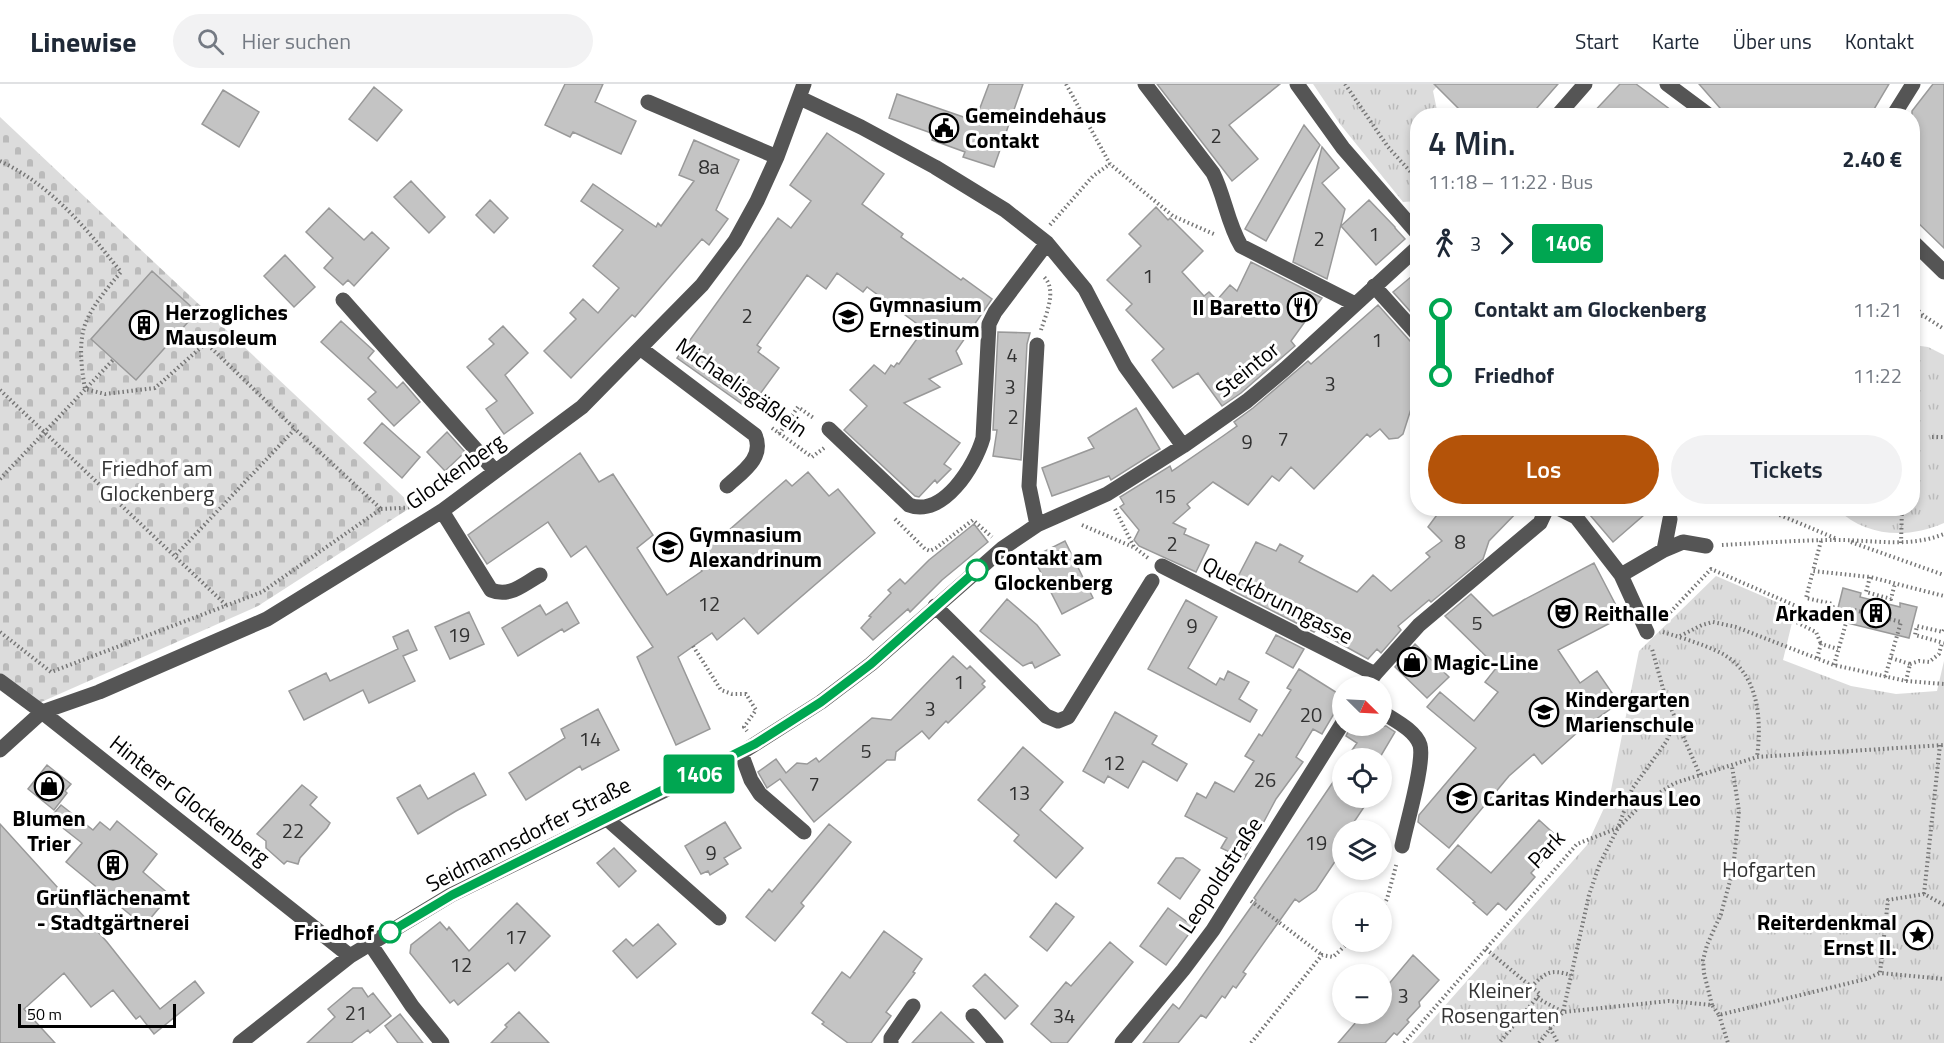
<!DOCTYPE html>
<html lang="de">
<meta charset="utf-8">
<style>
:root{--surface:#fff;--page:#f2f2f3;--text:#1f2937;--muted:#747a83;--line:#e0e1e3;--accent:#b45309}
body{margin:0;font-family:"Titillium Web",sans-serif;background:var(--page);color:var(--text);height:100vh;display:flex;flex-direction:column;font-size:22px;white-space:nowrap}
*{box-sizing:border-box;margin:0}
p{font-size:20px;color:var(--muted)}
.icon{flex:none;width:33px;height:33px;fill:none;stroke:currentColor;stroke-width:2;stroke-linecap:round;stroke-linejoin:round}
.map{position:relative;flex:1;overflow:hidden}
.sheet{position:absolute;left:1410px;top:24px;width:510px;height:408px;display:flex;flex-direction:column;background:var(--surface);border-radius:24px;box-shadow:0 3px 9px #0003}
.sheet>*{flex:none}
.badge{padding:0 12px;border-radius:4px;font-size:21px;line-height:39px}
.needle{width:39px;rotate:114deg}
.fabs{position:absolute;left:1332px;top:592px;display:grid;gap:12px}
.fabs a{display:grid;place-items:center;width:60px;height:60px;border-radius:50%;background:var(--surface);box-shadow:0 3px 9px #0003;font-size:30px}
.scale{position:absolute;left:18px;bottom:15px;width:158px;box-sizing:border-box;padding-left:6px;border:3px solid #000;border-top:0;font-size:16px;line-height:21px;white-space:nowrap;color:#000;-webkit-text-stroke:4px #fff;paint-order:stroke}
.map>.badge{position:absolute;translate:-50% -50%;box-shadow:0 0 0 3px #fff}
.legs{display:flex;align-items:center;gap:9px;height:66px;padding:0 18px;font-size:20px}
.legs p{margin-inline-start:auto}
.head{display:flex;align-items:center;justify-content:space-between;height:102px;padding:0 18px}
h1{font-size:33px;font-weight:600;line-height:45px}
.primary-button{display:flex;gap:12px;margin-top:auto;padding:12px 18px}
.primary-button a{flex:1;height:69px;border-radius:36px;background:var(--accent);color:#fff;font-size:24px;font-weight:600;line-height:69px;text-align:center}
.primary-button a+a{background:var(--page);color:var(--text)}
ul{padding:0 18px;list-style:none}
li{display:flex;align-items:center;gap:21px;height:66px;font-size:22px}
li i{display:grid;place-items:center;width:9px;height:100%;margin:0 8px;background:currentColor}
li i::after{content:'';width:15px;height:15px;margin:-8px;border:4px solid;border-radius:50%;background:var(--surface)}
li p{margin-inline-start:auto}
li:first-child i{background:linear-gradient(#0000 50%,currentColor 0)}
li:last-child i{background:linear-gradient(currentColor 50%,#0000 0)}
header{display:flex;align-items:center;gap:36px;box-sizing:border-box;height:84px;padding:0 30px;background:var(--surface);border-bottom:2px solid var(--line)}
header strong{font-size:28px}
nav{display:flex;gap:33px;margin-inline-start:auto;font-size:21px}
.search{width:420px;height:54px;background:var(--page);display:flex;align-items:center;gap:15px;box-sizing:border-box;padding:0 21px;border-radius:33px;color:var(--muted);font-size:22px}
.map>svg:first-child{display:block}
</style>
<header>
<strong>Linewise</strong>
<div class="search"><svg class="icon" aria-label="search" viewBox="0 0 24 24"><circle cx="10" cy="10" r="6"/><path d="M15 15l6 6"/></svg>Hier suchen</div>
<nav><a>Start</a><a>Karte</a><a>Über uns</a><a>Kontakt</a></nav>
</header>
<div class="map">
<svg width="1944" height="959" viewBox="0 0 1944 959">
<defs>
<pattern id="cemetery-stones" width="16" height="16" patternUnits="userSpaceOnUse" patternTransform="scale(1.5)"><rect width="16" height="16" fill="#dcdcdc"/><path d="M2 7V4a2 2 0 0 1 4 0v3zM10 15v-3a2 2 0 0 1 4 0v3z" fill="#bbb"/></pattern>
<pattern id="park-tufts" width="24" height="20" patternUnits="userSpaceOnUse" patternTransform="scale(1.5)"><rect width="24" height="20" fill="#dcdcdc"/><path d="M3 7l-1-3M5 7V3M7 7l1-3M15 17l-1-3M17 17v-4M19 17l1-3" fill="none" stroke="#bbb"/></pattern>
</defs>
<rect width="100%" height="100%" fill="#fff"/>
<!-- cemetery -->
<path fill="url(#cemetery-stones)" d="M0 33 413 422 258 522 39 619 0 590Z"/>
<!-- park -->
<path fill="url(#park-tufts)" d="M1313 0H1439L1433 7 1438 31 1418 32 1417 117 1403 118 1340 40Z
M1913 261 1928 263 1944 271V439C1908 455 1866 453 1837 425L1912 424Z
M1716 492 1795 526 1783 576 1851 602 1896 610 1937 607 1944 577V959H1412L1587 761 1610 711 1639 567Z"/>
<!-- building -->
<path fill="#c4c4c4" stroke="#999" stroke-width="1.5" d="M565 0H603L595 18 636 37 621 70 573 48 570 53 545 41Z
M989 0H1023L994 83 963 73 965 68 932 56 934 50 889 34 897 10 975 37Z
M1157 0H1280L1229 41 1258 75 1232 97Z
M1434 0H1558L1530 32H1466Z
M1620 0H1636L1679 32H1590Z
M1699 0H1889L1870 32H1727Z
M1933 0H1944V164L1912 133V27Z
M374 3 402 26 377 57 349 35Z
M223 6 259 28 239 63 202 40Z
M1304 41 1320 61 1266 157 1245 145Z
M827 49 884 90 862 120 903 150 901 153 961 196 963 194 992 215 956 267 962 280 929 295 940 303 904 319 960 359 944 380 951 385 937 399 935 396 919 413 915 412 844 346 867 322 850 306 874 281 885 290 891 281 894 283 897 279 899 280 924 245 867 203 863 208 837 189 826 205 807 191 757 261 761 264 758 268 779 284 749 325 677 274 778 134 791 144 811 117 790 101Z
M694 56 739 76 716 126 728 135 709 161 702 155 635 233 632 231 571 294 544 267 576 235 570 229 583 215 598 229 619 204 593 182 623 146 581 117 593 100 656 143 658 139 661 142 694 97 679 91Z
M1322 63 1339 84 1322 99 1345 125 1327 195 1293 178Z
M411 97 445 133 429 149 394 113Z
M490 116 508 134 494 149 476 131Z
M1369 116 1395 143V144L1405 155 1376 181 1341 142Z
M1156 123 1168 136 1170 134 1203 167 1182 188 1204 212 1209 208 1217 216 1230 201 1237 207 1251 178 1322 214 1291 257 1295 262 1241 309 1222 322 1198 289 1173 304 1152 276 1164 265 1126 226 1132 220 1107 196 1141 162 1129 150Z
M329 124 364 156 372 148 389 164 354 202 348 196 343 201 324 184 333 174 306 148Z
M285 171 315 203 294 223 264 192Z
M152 187 197 228 136 296 91 255Z
M1418 187V236L1393 208Z
M1378 221 1411 258 1418 260V303L1403 350 1398 354 1389 355 1380 345 1370 353 1367 350 1314 405 1291 383 1279 397 1272 392 1248 421 1213 398 1187 420 1190 424 1173 439 1186 445 1184 450 1209 461 1196 488 1139 462 1134 456 1139 446 1120 423 1124 420 1120 413 1170 382 1172 387 1223 352 1237 342 1234 338 1253 324 1308 277 1311 280Z
M341 237 374 267 368 274 397 304 403 298 420 318 394 342 368 315 376 308 321 258Z
M503 242 528 269 505 291 533 329 504 350 486 325 497 317 467 283 494 260 489 255Z
M998 248 1030 249 1027 260 1021 376 993 372 997 346H993Z
M1136 324 1160 365 1111 396 1109 392 1052 412 1042 384 1094 364 1088 354Z
M382 339 420 373 402 394 364 359Z
M447 348 465 368 445 387 427 368Z
M580 369 599 398 613 390 653 451 637 464 667 511 702 487 695 476 786 396 792 402 808 388 829 412 838 405 875 449 758 550 744 534 717 556 712 549 678 573 710 645 676 661 637 573 653 563 586 462 571 473 548 438 487 480 468 451Z
M1442 424H1521L1489 457 1483 475 1431 518 1429 516 1398 542 1401 546 1381 569 1377 565 1368 575 1316 546 1314 548 1231 506 1256 458 1276 467 1280 460 1303 472 1299 478 1357 508 1373 491 1391 507 1430 473 1426 469 1442 457 1428 443Z
M1584 424H1652L1613 458Z
M974 440 988 458 942 496 910 528 908 525 873 556 861 544 871 533 869 532 891 509 888 506 900 495 905 500 929 476Z
M1065 457 1093 514 1062 530 1033 473Z
M1594 479 1622 533 1558 566 1580 599 1597 587 1619 619 1579 647 1542 680 1534 670 1509 692 1449 764 1418 738 1419 731 1476 664 1427 623 1440 608 1474 637 1498 608 1485 598 1497 583 1445 532 1471 510 1493 532Z
M1843 504 1861 509 1860 513 1900 523V519L1917 523 1909 554 1835 536Z
M1007 515 1037 541 1060 571 1035 584 1032 578 1023 582 980 547Z
M1186 516 1217 533 1188 584 1216 601 1220 594 1224 596 1228 587 1249 598 1239 615 1257 626 1250 638 1148 585Z
M567 518 579 539 564 548 562 545 518 572 502 544 540 521 546 531Z
M469 528 484 560 450 575 435 543Z
M408 546 417 566 403 572 415 597 369 619 363 606 304 636 289 607 326 589 330 597 398 565 393 553Z
M1276 551 1304 565 1293 584 1266 569Z
M1415 560 1449 593 1427 614 1395 583Z
M953 572 967 585 970 582 985 597 982 600 985 603 948 639 946 637 929 655 922 647 896 668 895 676H887L814 738 780 695 767 704 758 688 776 675 786 689 797 679 807 680 816 674 819 678 872 634 891 636Z
M1299 585 1342 612V616L1322 650 1313 645 1296 673 1303 678 1276 715 1244 775 1221 764 1227 754 1185 732 1197 709 1206 714 1215 698 1234 708 1254 677 1245 672 1259 650 1262 652 1291 606 1287 604Z
M598 625 619 666 582 686 580 682 526 716 509 689 565 654 561 645Z
M1115 628 1157 652 1152 660 1187 680 1177 697 1143 677 1128 704 1108 692 1104 699 1083 687Z
M1351 642H1386L1395 648 1379 675H1346L1357 659 1346 652Z
M1023 663 1063 698 1040 726 1083 764 1056 794 1014 757 1019 751 978 716Z
M47 681 71 700 65 707 67 709 54 726 28 705Z
M1342 685V714H1370L1348 747H1342V767L1316 806 1299 818 1295 815 1243 888 1246 890 1236 904 1233 902 1225 914 1222 912 1206 934 1201 931 1178 959H1143L1173 920 1179 925 1256 816 1254 814Z
M474 689 486 711 456 727 418 750 397 714 420 701 428 715Z
M302 701 317 713 310 721 330 739 327 744 300 774 298 780 287 777 284 780 266 764V757L257 750Z
M61 721 93 746 100 738 110 746 117 737 157 770 143 788 170 811 144 842 66 778 82 759 50 734Z
M1539 736 1561 756 1531 789 1535 793 1506 826 1498 819 1487 831 1473 819 1475 818 1437 785 1458 761 1491 789Z
M725 738 741 764 724 774 728 780 710 791 708 787 701 790 685 762Z
M0 740 107 858 160 925 195 897 204 909 154 950 140 932 136 935 113 906 91 923 64 889 24 925 55 959H0Z
M829 740 851 758 801 819 804 822 775 857 746 833 769 805 772 808Z
M614 764 636 787 619 803 597 779Z
M1176 774H1183L1200 786 1180 815 1158 799Z
M517 819 550 852 515 887 508 879 458 921 454 916 450 919 410 869 411 861 440 838 447 846 449 843 469 867Z
M1056 819 1074 833 1047 867 1030 853Z
M1168 824 1194 843 1166 881 1140 862Z
M658 840 676 860 637 894 613 867 626 855 633 862Z
M884 847 922 875 913 888 915 889 886 928 891 932 871 959H848L822 940 824 938 812 929 842 888 850 894Z
M1110 858 1133 878 1067 959H1052L1031 940 1066 898 1071 902Z
M1413 871 1439 896 1419 918 1420 922 1407 936 1409 938 1397 951 1394 949 1385 959H1338L1363 930H1382V908Z
M985 890 1018 922 1005 935 973 902Z
M353 904H362L368 913 373 909 391 932 370 949 368 946 351 959H307L335 933 328 925Z
M519 928 549 959H491L507 943 505 941Z
M941 928 974 959H912Z
M400 930 423 959H398L385 942Z"/>
<g fill="none" stroke-linecap="round" stroke-linejoin="round">
<!-- path -->
<path stroke="#777" stroke-width="4" stroke-dasharray="1.5 3" stroke-linecap="butt" d="M1066 0 1110 80 1173 132 1216 151
M1345 0 1388 63 1418 96
M0 77C52 102 86 144 121 188 108 203 86 229 83 248 79 266 82 287 85 305L105 310 155 304 206 259 295 345 175 472
M1050 141 1093 92 1110 80
M1912 221 1924 232 1944 245
M1912 231 1923 232
M1041 246C1046 230 1058 205 1043 192
M0 306 226 521
M772 344 812 373 824 364
M779 350 798 323 815 335
M1932 353H1944
M0 395 114 275
M1763 424 1837 455
M381 425 416 423
M1115 425 1134 463 1148 474
M895 435 925 465 930 467 936 464 973 436 992 453
M1082 441 1133 463
M1821 457 1813 487 1870 493 1944 512
M1851 458 1944 491
M1901 459 1902 424
M1722 461C1760 459 1800 456 1838 456 1875 456 1909 464 1944 450
M1870 493 1866 508 1891 515 1895 499
M1803 525 1798 539 1816 548 1821 560
M1661 538 1711 485 1803 525 1831 532 1833 520 1806 514 1813 487
M1944 546 1943 548 1917 542 1915 551 1944 559
M0 548 51 588 262 508 381 425 295 345
M1663 548C1682 554 1703 560 1721 569 1759 589 1762 635 1757 673
M1680 552 1702 541 1713 538 1736 543 1834 581 1906 597 1944 600
M693 562 721 606 732 610H746L756 626 744 643 747 647
M1817 574 1821 560 1838 565
M1891 574 1910 580 1906 597
M1910 580 1919 577 1929 578 1939 570 1942 559
M1834 581 1850 525 1901 538 1885 593
M1676 636 1700 691
M1924 810 1940 661
M1251 817 1322 871
M1944 821 1924 810 1888 816 1880 889 1944 895
M1382 825 1387 815 1397 778
M1486 865 1540 910 1499 959
M1531 903C1546 888 1550 885 1571 891
M1537 914 1563 928 1669 917 1712 921 1719 931 1866 895 1880 889
M1712 921 1704 889 1703 876 1707 861 1721 830 1733 786 1739 727 1732 682
M1719 931 1728 959
M1550 944 1558 959
M1251 959 1322 871 1333 873 1349 858
M1404 959 1577 760 1618 744 1632 705 1666 658 1676 636 1664 608 1652 565
M1539 959 1563 928 1589 811 1600 779 1618 744 1643 719 1675 699 1757 673 1944 661"/>
<!-- minor -->
<path stroke="#555" stroke-width="15" d="M1145 0 1213 89C1225 113 1227 138 1241 162L1355 220
M1297 0 1343 64 1418 150
M1667 0 1710 32
M800 14 861 43 935 83 1005 126 1047 159 1085 205 1125 282 1183 362
M648 18 777 73
M1557 32 1585 0
M1893 32 1913 0
M1912 157 1944 188
M1374 202 1418 251
M343 216 495 387
M640 264 755 351C765 374 742 388 727 402
M829 345 909 421C943 434 975 382 983 354L989 240 995 228 1047 159
M1558 424 1576 433 1621 491 1647 548
M442 427 491 506C510 514 523 500 540 491
M1037 441 1029 402 1037 261
M1664 466 1670 435
M1162 482 1375 590
M1621 491 1664 466 1683 458 1706 462
M935 522 1046 632 1058 637 1068 633 1152 497
M0 597 42 628 350 872
M1366 603 1375 590 1419 541 1540 439 1547 424
M1382 628C1394 636 1415 646 1420 661 1425 679 1406 741 1402 762
M0 666 42 628 99 608 267 535 442 427 582 323 702 201 735 157 757 117 777 73 804 0
M741 669 751 696 760 710 804 748
M607 735 719 834
M371 861 412 922 442 959
M973 932 996 959
M240 959 350 872 451 811 741 669 821 618 871 580 1003 464 1037 441 1107 410 1183 362 1247 317 1285 285 1418 163
M891 959V954L913 922
M1122 959 1183 886 1213 846 1342 640"/>
</g>
<g fill="none" stroke-linecap="round" stroke-linejoin="round">
<!-- line-1 casing -->
<g stroke="#fff" stroke-width="14">
<path id="line-1" d="M390 848 452 811 755 660 821 618 871 580 977 486"/>
</g>
<!-- line-1 -->
<use href="#line-1" stroke="#00a651" stroke-width="9"/>
</g>
<!-- icons -->
<defs>
<g id="civic-ring" transform="scale(1.5)"><circle r="9.5" fill="#fff" stroke="#000" stroke-width="1.5"/><path d="M-.6-6.5H3V-4.5H.6V-3L4-1V1h2V6H-6V1h2V-1L-.6-3ZM-1.2 2.5V6h2.4V2.5Z" fill="#000"/></g>
<g id="restaurant-ring" transform="scale(1.5)"><circle r="9.5" fill="#fff" stroke="#000" stroke-width="1.5"/><path d="M-5-6h1v4h1v-4h1v4h1v-4h1v5L-1.5 .5V6h-2V.5L-5-1ZM5-6V6H3V1.5H1.5Q1.5-4 5-6Z" fill="#000"/></g>
<g id="school-ring" transform="scale(1.5)"><circle r="9.5" fill="#fff" stroke="#000" stroke-width="1.5"/><path d="M0-5L7-2L0 1L-7-2ZM-4 1L0 2.5L4 1V4Q0 6-4 4Z" fill="#000"/></g>
<g id="building-ring" transform="scale(1.5)"><circle r="9.5" fill="#fff" stroke="#000" stroke-width="1.5"/><path d="M-4-6H4V6H1V3H-1V6H-4ZM-2.5-4.3h1.7v1.8h-1.7ZM.8-4.3h1.7v1.8H.8ZM-2.5-1h1.7V.8h-1.7ZM.8-1h1.7V.8H.8Z" fill="#000"/></g>
<g id="theatre-ring" transform="scale(1.5)"><circle r="9.5" fill="#fff" stroke="#000" stroke-width="1.5"/><path d="M-5-5.5Q0-4 5-5.5V0Q5 5 0 6Q-5 5-5 0ZM-3.3-2.5H-1v1.5H-3.3ZM1-2.5H3.3v1.5H1ZM-2.8 1Q0 5.5 2.8 1Z" fill="#000"/></g>
<g id="shop-ring" transform="scale(1.5)"><circle r="9.5" fill="#fff" stroke="#000" stroke-width="1.5"/><path d="M-5-2.5h2.3a2.7 3.5 0 0 1 5.4 0H5L5.5 6h-11ZM-1.5-2.5h3a1.5 2.3 0 0 0-3 0Z" fill="#000"/></g>
<g id="sight-ring" transform="scale(1.5)"><circle r="9.5" fill="#fff" stroke="#000" stroke-width="1.5"/><path d="M0-6L1.8-2.2L6-1.7L2.9 1.2L3.7 5.4L0 3.3L-3.7 5.4L-2.9 1.2L-6-1.7L-1.8-2.2Z" fill="#000"/></g>
</defs>
<g fill-rule="evenodd">
<use href="#civic-ring" x="944" y="44"/>
<use href="#restaurant-ring" x="1302" y="223"/>
<use href="#school-ring" x="848" y="233"/>
<use href="#building-ring" x="144" y="241"/>
<use href="#school-ring" x="668" y="463"/>
<use href="#theatre-ring" x="1563" y="529"/>
<use href="#building-ring" x="1876" y="529"/>
<use href="#shop-ring" x="1412" y="578"/>
<use href="#school-ring" x="1544" y="628"/>
<use href="#shop-ring" x="49" y="702"/>
<use href="#school-ring" x="1462" y="714"/>
<use href="#building-ring" x="113" y="781"/>
<use href="#sight-ring" x="1918" y="851"/>
</g>
<!-- markers -->
<g fill="#fff" stroke="#00a651" stroke-width="3">
<circle cx="977" cy="486" r="10"/>
<circle cx="390" cy="848" r="10"/>
</g>
<g text-anchor="middle" stroke-width="6" stroke-linejoin="round" paint-order="stroke">
<!-- number labels -->
<g font-size="20" fill="#313131">
<text x="1216" y="59">2</text>
<text x="709" y="90">8a</text>
<text x="1374" y="157">1</text>
<text x="1319" y="162">2</text>
<text x="1148" y="199">1</text>
<text x="747" y="239">2</text>
<text x="1377" y="263">1</text>
<text x="1012" y="278">4</text>
<text x="1330" y="307">3</text>
<text x="1010" y="310">3</text>
<text x="1013" y="340">2</text>
<text x="1283" y="362">7</text>
<text x="1247" y="365">9</text>
<text x="1165" y="419">15</text>
<text x="1460" y="465">8</text>
<text x="1172" y="467">2</text>
<text x="709" y="527">12</text>
<text x="1477" y="546">5</text>
<text x="1192" y="549">9</text>
<text x="459" y="558">19</text>
<text x="959" y="605">1</text>
<text x="930" y="632">3</text>
<text x="1311" y="638">20</text>
<text x="590" y="662">14</text>
<text x="866" y="674">5</text>
<text x="1114" y="686">12</text>
<text x="1265" y="703">26</text>
<text x="814" y="707">7</text>
<text x="1019" y="716">13</text>
<text x="293" y="754">22</text>
<text x="1316" y="766">19</text>
<text x="711" y="776">9</text>
<text x="516" y="860">17</text>
<text x="461" y="888">12</text>
<text x="1403" y="919">3</text>
<text x="356" y="936">21</text>
<text x="1064" y="939">34</text>
</g>
<!-- poi labels -->
<g font-size="22" font-weight="bold" fill="#000" stroke="#fff" text-anchor="start">
<text x="965" y="39">Gemeindehaus<tspan x="965" dy="25">Contakt</tspan></text>
<text x="869" y="228">Gymnasium<tspan x="869" dy="25">Ernestinum</tspan></text>
<text x="1281" y="231" text-anchor="end">Il Baretto</text>
<text x="165" y="236">Herzogliches<tspan x="165" dy="25">Mausoleum</tspan></text>
<text x="689" y="458">Gymnasium<tspan x="689" dy="25">Alexandrinum</tspan></text>
<text x="1584" y="537">Reithalle</text>
<text x="1855" y="537" text-anchor="end">Arkaden</text>
<text x="1433" y="586">Magic-Line</text>
<text x="1565" y="623">Kindergarten<tspan x="1565" dy="25">Marienschule</tspan></text>
<text x="1483" y="722">Caritas Kinderhaus Leo</text>
<text x="49" y="742" text-anchor="middle">Blumen<tspan x="49" dy="25">Trier</tspan></text>
<text x="113" y="821" text-anchor="middle">Grünflächenamt<tspan x="113" dy="25">- Stadtgärtnerei</tspan></text>
<text x="1897" y="846" text-anchor="end">Reiterdenkmal<tspan x="1897" dy="25">Ernst II.</tspan></text>
</g>
<!-- street labels -->
<g font-size="22" fill="#000" stroke="#fff">
<text transform="translate(1247 285) rotate(-39)" y="8">Steintor</text>
<text transform="translate(742 303) rotate(35)" y="8">Michaelisgäßlein</text>
<text transform="translate(455 387) rotate(-35)" y="8">Glockenberg</text>
<text transform="translate(1278 516) rotate(27)" y="8">Queckbrunngasse</text>
<text transform="translate(190 716) rotate(38)" y="8">Hinterer Glockenberg</text>
<text transform="translate(528 750) rotate(-27)" y="8">Seidmannsdorfer Straße</text>
<text transform="translate(1546 765) rotate(-46)" y="8">Park</text>
<text transform="translate(1220 791) rotate(-57)" y="8">Leopoldstraße</text>
</g>
<!-- park labels -->
<g font-size="22" fill="#333" stroke="#fff">
<text x="157" y="392">Friedhof am<tspan x="157" dy="25">Glockenberg</tspan></text>
<text x="1769" y="793">Hofgarten</text>
<text x="1500" y="914">Kleiner<tspan x="1500" dy="25">Rosengarten</tspan></text>
</g>
<!-- stop labels -->
<g font-size="22" font-weight="bold" fill="#000" stroke="#fff" text-anchor="start">
<text x="994" y="481">Contakt am<tspan x="994" dy="25">Glockenberg</tspan></text>
<text x="374" y="856" text-anchor="end">Friedhof</text>
</g>
</g>
</svg>
<div class="fabs">
<a><svg class="needle" viewBox="-14 -14 28 28"><path d="M0-13l5 13h-10z" fill="#e53935"/><path d="M0 13l5-13h-10z" fill="#747a83"/></svg></a>
<a><svg class="icon" aria-label="locate" viewBox="0 0 24 24"><circle cx="12" cy="12" r="6"/><path d="M12 2v4M12 18v4M2 12h4M18 12h4"/></svg></a>
<a><svg class="icon" aria-label="layers" viewBox="0 0 24 24"><path d="M12 4l9 5-9 5-9-5zM3 14l9 5 9-5"/></svg></a>
<a>+</a>
<a>−</a>
</div>
<div class="scale">50 m</div>
<b class="badge" style="left:699px;top:690px;background:#00a651;color:#fff">1406</b>
<section class="sheet">
<div class="head"><div><h1>4 Min.</h1><p>11:18 – 11:22 · Bus</p></div><b>2.40 €</b></div>
<div class="legs"><svg class="icon" aria-label="walk" viewBox="0 0 24 24"><circle cx="13" cy="4" r="2"/><path d="M13 8l-2 6 4 7M11 14l-3 7M7 12l3-4h3l4 4"/></svg>3<svg class="icon" aria-label="forward" viewBox="0 0 24 24"><path d="M9 5l7 7-7 7"/></svg><b class="badge" style="background:#00a651;color:#fff">1406</b></div>
<ul>
<li><i style="color:#00a651"></i><b>Contakt am Glockenberg</b><p>11:21</p></li>
<li><i style="color:#00a651"></i><b>Friedhof</b><p>11:22</p></li>
</ul>
<div class="primary-button"><a>Los</a><a>Tickets</a></div>
</section>
</div>
